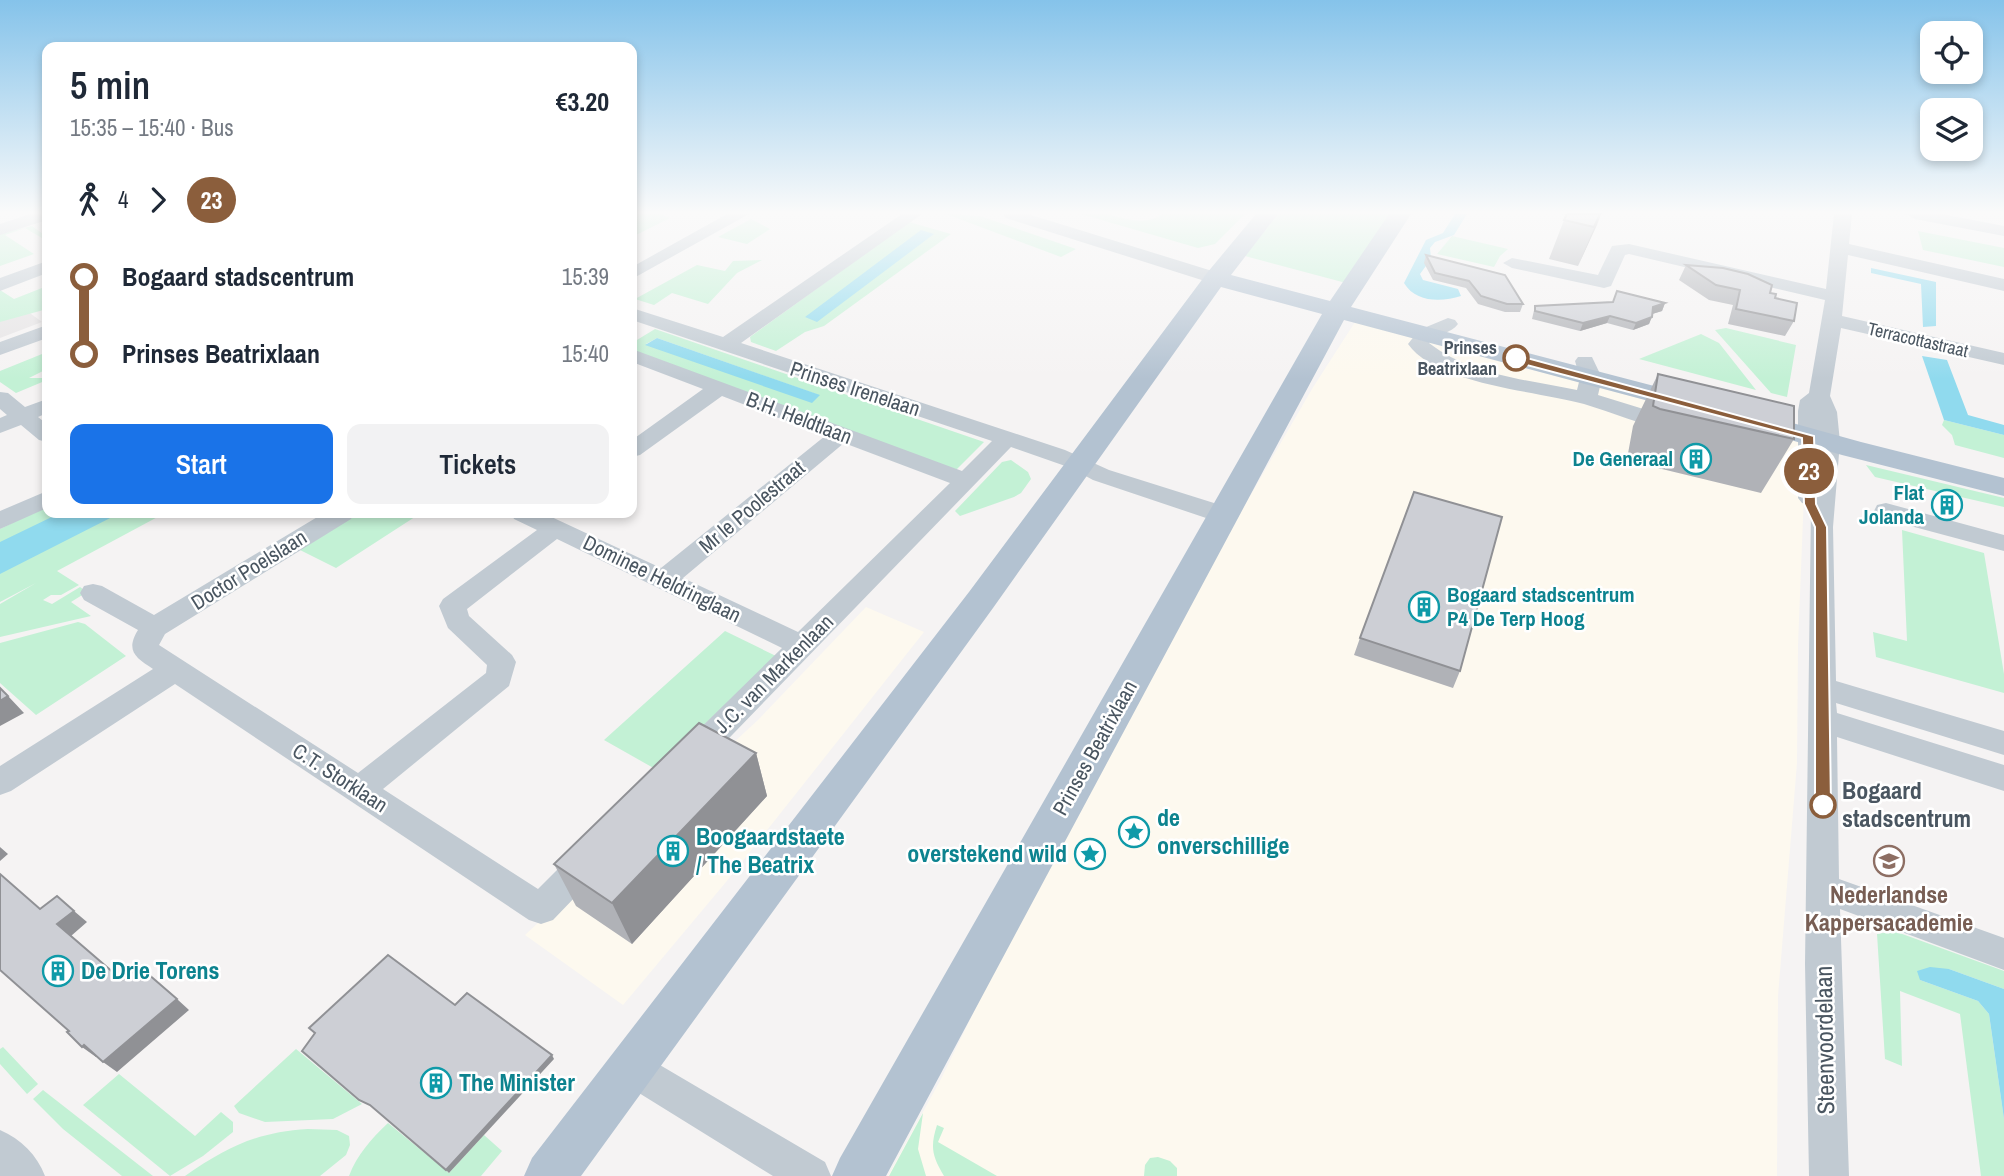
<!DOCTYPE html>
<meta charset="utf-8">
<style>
:root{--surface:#fff;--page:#f2f2f3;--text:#1f2937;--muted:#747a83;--accent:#1a73e8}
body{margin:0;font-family:"Archivo Narrow",sans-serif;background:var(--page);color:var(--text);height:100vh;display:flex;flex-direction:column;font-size:26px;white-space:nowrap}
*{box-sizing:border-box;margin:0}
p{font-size:23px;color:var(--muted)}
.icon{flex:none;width:38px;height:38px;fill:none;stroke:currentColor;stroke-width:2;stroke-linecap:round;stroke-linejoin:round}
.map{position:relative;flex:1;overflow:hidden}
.side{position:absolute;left:42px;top:42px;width:595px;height:476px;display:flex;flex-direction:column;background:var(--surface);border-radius:14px;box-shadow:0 4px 10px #0003}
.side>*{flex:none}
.badge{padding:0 14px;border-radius:23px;font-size:24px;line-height:46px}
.tools{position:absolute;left:1920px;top:21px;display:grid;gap:14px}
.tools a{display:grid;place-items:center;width:63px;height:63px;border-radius:14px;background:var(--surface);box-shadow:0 4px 10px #0003;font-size:35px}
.map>.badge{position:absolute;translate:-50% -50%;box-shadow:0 0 0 4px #fff}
.legs{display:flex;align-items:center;gap:10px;height:77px;padding:0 28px;font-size:23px}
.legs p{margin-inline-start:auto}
.head{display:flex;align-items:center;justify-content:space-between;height:119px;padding:0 28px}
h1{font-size:38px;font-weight:600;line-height:52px}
.primary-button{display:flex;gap:14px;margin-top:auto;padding:14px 28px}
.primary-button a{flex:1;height:80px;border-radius:14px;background:var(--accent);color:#fff;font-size:28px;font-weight:600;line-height:80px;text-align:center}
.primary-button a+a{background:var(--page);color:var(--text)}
ul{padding:0 28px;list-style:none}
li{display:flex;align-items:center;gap:24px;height:77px;font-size:26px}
li i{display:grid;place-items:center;width:10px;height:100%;margin:0 9px;background:currentColor}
li i::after{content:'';width:18px;height:18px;margin:-9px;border:5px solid;border-radius:50%;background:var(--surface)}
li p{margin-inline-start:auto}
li:first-child i{background:linear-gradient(#0000 50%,currentColor 0)}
li:last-child i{background:linear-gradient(currentColor 50%,#0000 0)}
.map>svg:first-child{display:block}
</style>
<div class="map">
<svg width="2004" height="1176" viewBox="0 0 2004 1176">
<rect width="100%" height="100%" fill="#f5f3f3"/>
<!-- commercial -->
<path fill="#fdf9ef" d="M1355 322 1806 443 1798 645 1797 763 1778 996 1777 1176H888L941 1079 1013 932 1242 510 1312 389Z
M866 607 924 632 726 882 623 1005 525 935 758 720Z"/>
<!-- education -->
<path fill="#e6e4e5" d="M27 311 42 322 0 338V321Z"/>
<!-- green -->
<path fill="#c3f1d5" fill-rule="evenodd" d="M632 214H660L670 218 632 237Z
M946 214 980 216 1076 249 1061 257Z
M1081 214C1090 214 1101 213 1110 215 1128 219 1146 226 1162 214H1245L1215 244 1198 248Z
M1278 214H1393L1346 283 1245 256Z
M751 219 770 229 747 244 718 237Z
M909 222 951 234 824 326 805 332 776 351 751 342 750 337Z
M32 226 47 237V241L25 228 5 235 34 254 0 266V234Z
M1918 231 2004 248V267L1923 250Z
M1452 236 1508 249 1500 256 1494 267 1437 254Z
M762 260 737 273 708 304 672 293 654 305 635 299 697 265 725 271 733 261Z
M47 286V309L0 322V290L14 299Z
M1726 328 1796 345 1787 397 1771 393 1715 330Z
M655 329 984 442 953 473 632 350V343ZM657 338 819 395 646 344Z
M1701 334 1719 343 1756 390 1639 359Z
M47 352V369L29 378H47V380L16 393 0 382V371Z
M1944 420 2004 435V458L1955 445 1952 435 1942 425Z
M1011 460 1028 472 1031 479 1021 493 1014 497 960 516 955 511 1002 462Z
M1866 465 2004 498V507L1875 477Z
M47 506V513H165L57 571 79 585 61 595H51L43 600 52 604 80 587 87 592 71 602 91 616 0 637V604L36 583 0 602V529Z
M359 513H421L336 568 300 550Z
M1902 530 1984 553 2004 674V693L1876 657 1873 632 1907 641Z
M78 622 85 624 126 656 36 715 0 683V643Z
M725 631 776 656 657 770 604 740Z
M1894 931 2004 971V989L1949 969 1920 980 1978 1001 1989 1014 2004 1119V1176H1981L1960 1014 1900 991 1902 1066 1885 1059 1877 934Z
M3 1047 38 1084 27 1094 0 1064V1049Z
M296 1049 362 1104 333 1119 265 1122 239 1113 234 1106Z
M119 1074 195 1136 221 1112 233 1122V1132L203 1156 170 1176 83 1105Z
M43 1090 153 1176H122L63 1129 33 1099Z
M923 1113 918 1149 926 1176H889Z
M388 1123 449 1173 484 1135 502 1151 481 1176H349C357 1155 371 1139 388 1123Z
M937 1125 944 1128 938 1142 997 1176H944C932 1156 930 1147 937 1125Z
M308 1129 337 1130 349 1136 350 1145 346 1155 320 1176H185C227 1147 257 1132 308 1129Z
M1158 1157 1170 1161 1177 1168V1176H1144L1145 1165 1150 1158Z"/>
<!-- water -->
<path fill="#90daee" d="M1455 214H1467L1454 235 1435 242 1430 248 1431 259 1420 274 1423 280 1458 289 1461 296C1442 302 1416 303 1404 283L1426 240 1443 233Z
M921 230 934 234 817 322 805 317Z
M1871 268 1936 282V326L1923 327 1921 284 1871 273Z
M657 338 820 395 812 403 645 345Z
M1922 356 1947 360 1968 415 2004 425V435L1944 420Z
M60 513H120L0 574V542Z
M1930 967 1949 969 2004 989V1119L1989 1014 1978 1001 1920 980 1917 971Z"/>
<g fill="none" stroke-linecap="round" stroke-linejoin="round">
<!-- minor -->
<path fill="#c1cad2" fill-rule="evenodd" d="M30 214H47V220L0 235V224Z
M727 214H749L632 279V267Z
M902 214H922L741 343 1065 450 1109 470 1233 509 1236 515 1233 521 1224 523 1215 521 1093 480 1071 468 1011 447 703 765 692 768 681 765 677 756 681 747 782 648 557 539 467 609 469 616 512 655 516 662 509 686 383 789 538 889 579 848 591 844 603 848 607 858 603 868 553 920 541 924 529 920 175 684 11 791 0 795V766L153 669C136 658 125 651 138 630L84 600 80 593 84 586 93 584 102 586 154 615 324 513H354L351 519 165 634 159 645 358 773 486 673 487 665 448 628 439 606 443 599 537 530 514 519 511 513H543L661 568 825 436 722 396 640 455 632 457V440L703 389 632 362V349L962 471 992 441 632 320V308L723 337ZM844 443 950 483 798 632 683 578Z
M1003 214H1028L1222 274 1224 278 1222 282H1208L1006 218Z
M1834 214H1852L1849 244 2004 279V291L1848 255 1842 316 2004 353V365L1841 328 1830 396 1837 412 1840 442 1833 527 1836 681 2004 731V755L1836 703 1837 713 2004 765V791L1837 737 1839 879 2004 938V970L1840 909 1849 1176H1809L1805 964 1811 505 1802 503 1798 498V411L1800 400 1809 393 1825 300 1629 254 1625 255 1611 286 1604 288 1512 268 1503 263 1512 258 1598 275 1612 246 1629 244 1826 289Z
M1906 214H1942L2004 226V236L1915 219Z
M47 261V273L0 291V278Z
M1448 318 1455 320 1458 324C1451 334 1437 333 1429 343 1470 375 1528 380 1577 390L1580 378 1575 361 1578 357H1592L1602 378 1598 395 1679 420 1682 425 1679 430 1671 432C1641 424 1613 413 1584 404 1538 391 1437 385 1408 344L1419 330Z
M47 325V338L0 355V342Z
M0 392 8 393 25 407 47 399V413L38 417 47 424V442L39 440 21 425 0 433V418L7 415 0 409Z
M47 491V508L0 529V511Z
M1886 503 2004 535V551L1877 517 1874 511 1877 505Z
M631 1048 825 1162 831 1176H773L618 1080 612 1067 618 1054Z
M0 1130C21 1139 37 1155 45 1176H0Z"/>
<!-- major -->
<path fill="#b3c2d1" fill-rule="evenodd" d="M1256 214H1278L1231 275 1330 301 1389 214H1411L1351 307 1700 398 1704 404 1700 410 1690 412 1344 320 886 1176H832L840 1158 1322 314 1221 287 993 608 581 1176H524L532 1158 969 592 1207 273Z
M1749 411 1861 442 2004 478V496L1842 455 1739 425 1735 419 1739 413Z"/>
</g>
<!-- wall -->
<path fill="#b0b2b7" d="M1562 214H1601L1578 266 1549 259 1566 215Z
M1426 255 1523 304 1520 312H1505L1478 304 1466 288 1433 280 1424 263Z
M1686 265 1770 293 1794 321 1785 336 1728 324 1733 305 1709 300 1679 280Z
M1665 303 1662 311 1652 314 1649 324 1633 330 1607 323 1580 331 1532 319 1535 306Z
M1658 374 1794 439 1761 493 1633 462 1627 459 1633 426Z
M1360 638 1460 671 1453 688 1354 655Z
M756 753 767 796 632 944 576 906 554 864Z"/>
<!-- shaded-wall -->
<path fill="#909195" d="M1600 214H1601L1597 225 1578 266Z
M1665 303 1662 311 1649 315 1653 307Z
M1610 316 1607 323 1580 331 1583 323Z
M1652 317 1649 324 1633 330 1636 323Z
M8 696 24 713 0 726V701Z
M756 753 767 796 632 944 612 903Z
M0 847 8 854 0 861Z
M74 911 87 922 71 936 57 924Z
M177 999 189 1010 117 1072 103 1062Z
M84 1045 98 1055 96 1057 82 1047Z
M552 1055 554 1059 449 1173 446 1170Z"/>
<!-- building -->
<path fill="#cdcfd5" stroke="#909195" stroke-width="2" d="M1567 214H1600L1594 227 1564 220Z
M1426 255 1505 275 1523 304H1507L1481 296 1469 281 1435 273Z
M1686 265 1723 268 1748 274 1772 285 1770 293 1776 294 1775 298 1797 303 1794 321 1736 309 1740 290 1716 285Z
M1617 291 1665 303 1653 307 1652 317 1636 323 1610 316 1583 323 1535 311V306L1613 302Z
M1658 374 1794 406V439L1660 409 1653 406Z
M1414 492 1502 517 1460 671 1360 638Z
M0 688 8 696 0 701Z
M699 723 756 753 612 903 554 864Z
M0 874 40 909 57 896 74 911 57 924 122 980 140 967 177 999 103 1062 84 1045 82 1047 67 1032 69 1031 0 970Z
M388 955 455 1005 467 993 552 1055 446 1170 370 1105 359 1100 302 1051 315 1033 309 1028Z"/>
<!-- sky -->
<linearGradient id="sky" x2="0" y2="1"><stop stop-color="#85c3ea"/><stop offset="0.56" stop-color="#fafafa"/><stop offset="1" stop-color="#fafafa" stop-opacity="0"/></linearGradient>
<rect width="2004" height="379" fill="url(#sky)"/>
<!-- line-1 -->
<path fill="#8b5e3c" stroke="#fff" stroke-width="2" d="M1516 355 1814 436 1816 504 1827 527 1831 805 1829 810H1817L1815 805V527L1804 504 1802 438 1512 361V356Z"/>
<!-- icons -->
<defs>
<g id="building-ring" transform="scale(1.575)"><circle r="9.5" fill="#fff" stroke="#0f9aa8" stroke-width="1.5"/><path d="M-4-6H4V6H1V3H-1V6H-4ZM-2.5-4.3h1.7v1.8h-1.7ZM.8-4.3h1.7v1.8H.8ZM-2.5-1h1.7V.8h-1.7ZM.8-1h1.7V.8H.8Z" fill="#0f9aa8"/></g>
<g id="sight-ring" transform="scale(1.575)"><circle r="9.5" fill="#fff" stroke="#0f9aa8" stroke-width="1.5"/><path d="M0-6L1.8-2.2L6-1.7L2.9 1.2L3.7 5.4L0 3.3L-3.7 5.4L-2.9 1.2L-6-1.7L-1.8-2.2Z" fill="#0f9aa8"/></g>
<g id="school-ring" transform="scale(1.575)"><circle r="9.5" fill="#fff" stroke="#8d6e63" stroke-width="1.5"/><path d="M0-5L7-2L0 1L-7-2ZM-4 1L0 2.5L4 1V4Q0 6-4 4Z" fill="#8d6e63"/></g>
</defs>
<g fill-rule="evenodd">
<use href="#building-ring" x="1696" y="459"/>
<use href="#building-ring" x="1947" y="505"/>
<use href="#building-ring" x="1424" y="607"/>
<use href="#sight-ring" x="1134" y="832"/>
<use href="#building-ring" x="673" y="851"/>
<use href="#sight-ring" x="1090" y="854"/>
<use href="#school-ring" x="1889" y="861"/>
<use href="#building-ring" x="58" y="971"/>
<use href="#building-ring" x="436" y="1083"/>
</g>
<!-- markers -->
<g fill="#fff" stroke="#8b5e3c" stroke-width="3.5">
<circle cx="1516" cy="358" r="12"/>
<circle cx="1823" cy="805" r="12"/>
</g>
<g text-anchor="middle" stroke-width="5" stroke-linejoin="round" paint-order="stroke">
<!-- far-street labels -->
<g font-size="18" fill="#4a5661" stroke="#fff">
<text transform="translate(1918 340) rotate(13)" y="6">Terracottastraat</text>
</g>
<!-- far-stop labels -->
<g font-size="18" font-weight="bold" fill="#4a5661" stroke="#fff" text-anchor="end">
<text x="1497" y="354">Prinses<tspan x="1497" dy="21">Beatrixlaan</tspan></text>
</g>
<!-- street labels -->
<g font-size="21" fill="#4a5661" stroke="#fff">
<text transform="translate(855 389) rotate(18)" y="7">Prinses Irenelaan</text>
<text transform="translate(799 418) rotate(21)" y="7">B.H. Heldtlaan</text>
<text transform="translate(752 507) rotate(-40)" y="7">Mr le Poolestraat</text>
<text transform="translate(249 570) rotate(-32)" y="7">Doctor Poelslaan</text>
<text transform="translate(662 579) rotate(26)" y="7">Dominee Heldringlaan</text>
<text transform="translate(774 674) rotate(-45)" y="7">J.C. van Markenlaan</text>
<text transform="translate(1095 748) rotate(-61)" y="7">Prinses Beatrixlaan</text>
<text transform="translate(340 778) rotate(33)" y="7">C.T. Storklaan</text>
</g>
<!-- culture labels -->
<g font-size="21" font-weight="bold" fill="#0d838f" stroke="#fff" text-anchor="end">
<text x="1673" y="466">De Generaal</text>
<text x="1924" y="500">Flat<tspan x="1924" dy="24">Jolanda</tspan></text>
<text x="1447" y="602" text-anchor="start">Bogaard stadscentrum<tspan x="1447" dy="24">P4 De Terp Hoog</tspan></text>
</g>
<!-- near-stop labels -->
<g font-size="24" font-weight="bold" fill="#4a5661" stroke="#fff" text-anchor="start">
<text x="1842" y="799">Bogaard<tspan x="1842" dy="28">stadscentrum</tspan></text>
</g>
<!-- near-culture labels -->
<g font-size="24" font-weight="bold" fill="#0d838f" stroke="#fff" text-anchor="start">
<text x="1157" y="826">de<tspan x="1157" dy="28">onverschillige</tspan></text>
<text x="696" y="845">Boogaardstaete<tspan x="696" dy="28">/ The Beatrix</tspan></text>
<text x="1067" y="862" text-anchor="end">overstekend wild</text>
<text x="81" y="979">De Drie Torens</text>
<text x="459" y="1091">The Minister</text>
</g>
<!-- near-education labels -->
<g font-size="24" font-weight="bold" fill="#785e54" stroke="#fff">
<text x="1889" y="903">Nederlandse<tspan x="1889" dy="28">Kappersacademie</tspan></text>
</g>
<!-- near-street labels -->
<g font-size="24" fill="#4a5661" stroke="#fff">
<text transform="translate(1825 1040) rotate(-91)" y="8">Steenvoordelaan</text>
</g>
</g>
</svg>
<div class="tools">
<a><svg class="icon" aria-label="locate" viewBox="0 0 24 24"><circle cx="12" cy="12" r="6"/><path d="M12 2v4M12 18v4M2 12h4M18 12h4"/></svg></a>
<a><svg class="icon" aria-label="layers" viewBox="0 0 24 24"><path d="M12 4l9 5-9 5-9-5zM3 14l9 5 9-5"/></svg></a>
</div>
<b class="badge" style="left:1809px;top:471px;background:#8b5e3c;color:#fff">23</b>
<section class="side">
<div class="head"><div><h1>5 min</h1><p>15:35 – 15:40 · Bus</p></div><b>€3.20</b></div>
<div class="legs"><svg class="icon" aria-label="walk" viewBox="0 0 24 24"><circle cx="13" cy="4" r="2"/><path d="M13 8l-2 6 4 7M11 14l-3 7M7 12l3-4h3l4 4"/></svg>4<svg class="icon" aria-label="forward" viewBox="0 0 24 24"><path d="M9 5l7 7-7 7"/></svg><b class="badge" style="background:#8b5e3c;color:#fff">23</b></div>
<ul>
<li><i style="color:#8b5e3c"></i><b>Bogaard stadscentrum</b><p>15:39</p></li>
<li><i style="color:#8b5e3c"></i><b>Prinses Beatrixlaan</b><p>15:40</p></li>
</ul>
<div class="primary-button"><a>Start</a><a>Tickets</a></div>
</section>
</div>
